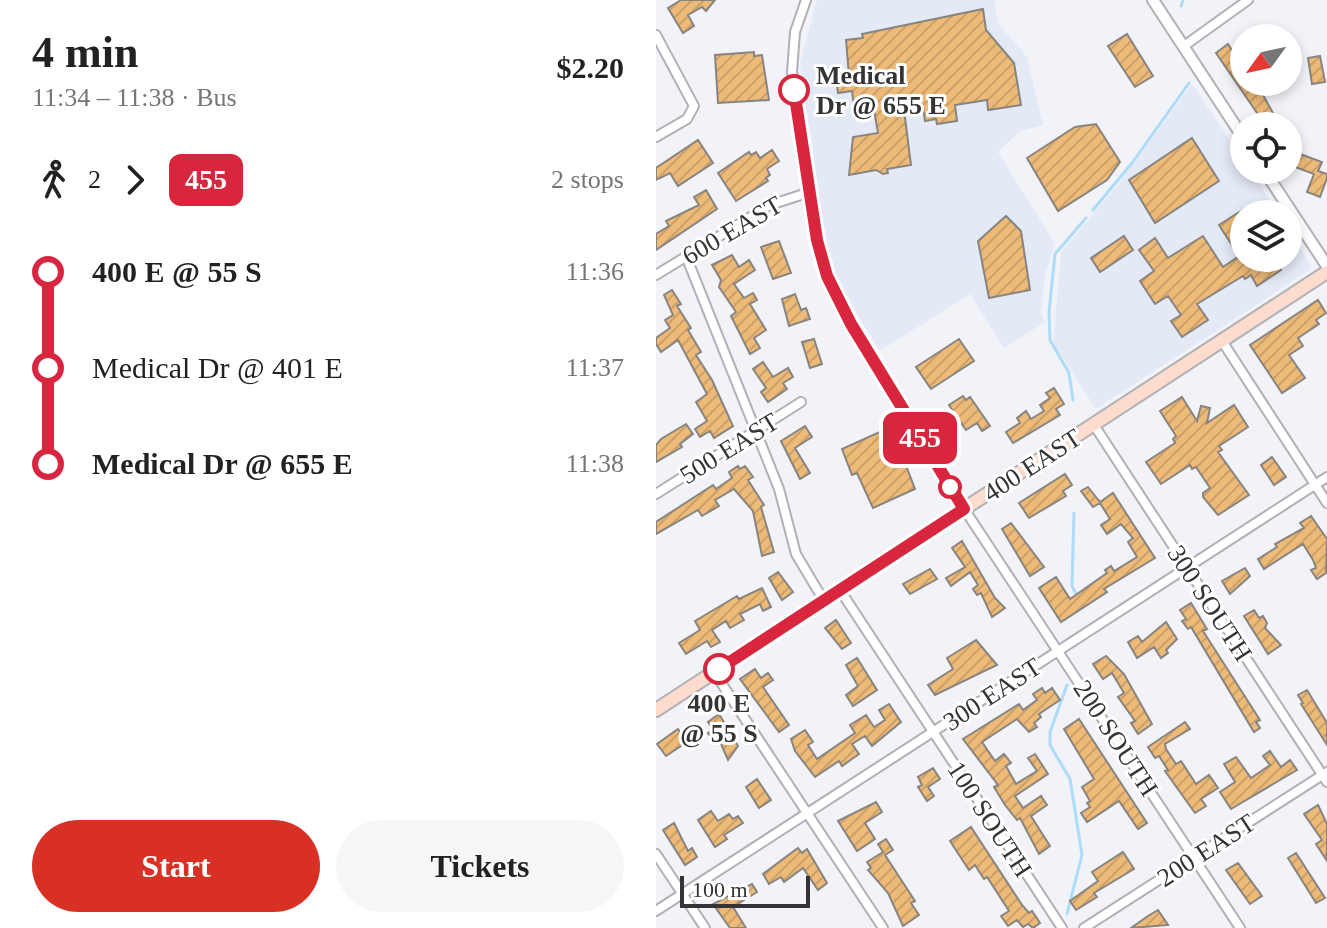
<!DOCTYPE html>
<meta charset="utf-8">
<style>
:root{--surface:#fff;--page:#f6f6f6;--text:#222;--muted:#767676;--accent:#d93025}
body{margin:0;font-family:Georgia,serif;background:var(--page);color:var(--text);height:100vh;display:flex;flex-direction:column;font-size:30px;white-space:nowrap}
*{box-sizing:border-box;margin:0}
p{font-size:26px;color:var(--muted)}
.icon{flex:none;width:44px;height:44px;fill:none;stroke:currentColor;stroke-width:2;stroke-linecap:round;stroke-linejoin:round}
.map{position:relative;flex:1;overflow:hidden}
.side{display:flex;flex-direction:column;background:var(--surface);width:656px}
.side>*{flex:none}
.badge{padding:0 16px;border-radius:12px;font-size:28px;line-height:52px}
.needle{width:52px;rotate:237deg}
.controls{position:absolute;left:574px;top:24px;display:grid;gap:16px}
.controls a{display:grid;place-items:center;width:72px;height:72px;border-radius:50%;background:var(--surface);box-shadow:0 4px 12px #0003;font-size:40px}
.scale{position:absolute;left:24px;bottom:20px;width:130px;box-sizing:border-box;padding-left:8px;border:4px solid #343437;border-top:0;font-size:22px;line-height:28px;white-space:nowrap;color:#343437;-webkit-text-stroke:6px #fff;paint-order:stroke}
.map>.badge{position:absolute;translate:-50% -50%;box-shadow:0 0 0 4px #fff}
.legs{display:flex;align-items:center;gap:12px;height:88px;padding:0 32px;font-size:26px}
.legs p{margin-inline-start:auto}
.headline{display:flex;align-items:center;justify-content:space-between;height:136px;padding:0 32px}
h1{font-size:44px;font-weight:700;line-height:60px}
.button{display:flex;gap:16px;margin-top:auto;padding:16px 32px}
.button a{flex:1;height:92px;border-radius:48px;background:var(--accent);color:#fff;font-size:32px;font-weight:700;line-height:92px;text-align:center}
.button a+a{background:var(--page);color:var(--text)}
ul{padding:0 32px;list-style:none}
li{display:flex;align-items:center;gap:28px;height:96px;font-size:30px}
li i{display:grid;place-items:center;width:12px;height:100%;margin:0 10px;background:currentColor}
li i::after{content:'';width:20px;height:20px;margin:-10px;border:6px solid;border-radius:50%;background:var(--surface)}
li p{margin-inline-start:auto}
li:first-child i{background:linear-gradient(#0000 50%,currentColor 0)}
li:last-child i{background:linear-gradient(currentColor 50%,#0000 0)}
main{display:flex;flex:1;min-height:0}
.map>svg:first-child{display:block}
</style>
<main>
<section class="side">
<div class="headline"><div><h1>4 min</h1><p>11:34 – 11:38 · Bus</p></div><b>$2.20</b></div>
<div class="legs"><svg class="icon" aria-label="walk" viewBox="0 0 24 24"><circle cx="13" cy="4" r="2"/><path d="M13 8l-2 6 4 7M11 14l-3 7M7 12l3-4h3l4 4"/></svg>2<svg class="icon" aria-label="forward" viewBox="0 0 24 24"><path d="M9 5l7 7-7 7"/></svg><b class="badge" style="background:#d7263d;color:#fff">455</b><p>2 stops</p></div>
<ul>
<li><i style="color:#d7263d"></i><b>400 E @ 55 S</b><p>11:36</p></li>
<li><i style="color:#d7263d"></i><span>Medical Dr @ 401 E</span><p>11:37</p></li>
<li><i style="color:#d7263d"></i><b>Medical Dr @ 655 E</b><p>11:38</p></li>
</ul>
<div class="button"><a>Start</a><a>Tickets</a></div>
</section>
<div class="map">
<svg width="671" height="928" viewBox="0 0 671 928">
<defs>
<pattern id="building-hatch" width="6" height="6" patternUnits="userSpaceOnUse" patternTransform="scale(2)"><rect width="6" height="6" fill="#edba78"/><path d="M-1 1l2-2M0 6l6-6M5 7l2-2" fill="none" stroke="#cca068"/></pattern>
</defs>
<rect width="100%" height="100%" fill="#f1f3f9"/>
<!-- built -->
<path fill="#e4e9f6" d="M161 0H338L343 25 371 57 387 125 364 131 342 152 399 244 390 270 385 313 389 322 348 348 314 294 224 351 194 303 177 267 169 236 144 63Z
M536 84 588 161V170H594L623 214H588V258H632V227L655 266 652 271 440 409 397 343 405 252 464 182Z"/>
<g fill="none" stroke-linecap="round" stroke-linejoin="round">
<!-- stream -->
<path stroke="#aedbf7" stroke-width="3" d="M525 6 527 0
M437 210 476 163 533 83
M417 400 413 373 394 340 393 312 399 254 430 218
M418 513 416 586 421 596
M411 685 394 732V745L414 779 426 855 411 914"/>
</g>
<!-- building -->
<path fill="url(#building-hatch)" stroke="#888480" stroke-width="2" d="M25 0H59L50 11 46 7 32 15 38 26 27 33 12 8Z
M327 9 330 30 358 63 365 105 332 110 331 100 299 105 301 121 281 124 280 119 269 121 267 107 248 110 255 165 231 169 232 173 227 174 220 170 193 175 197 137 222 133 217 104 198 107 196 91 182 93 180 78 193 76 190 40 207 38 206 34Z
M471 34 497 76 479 87 452 46Z
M572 44 584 63 581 65 588 82H600L624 126H610L560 53Z
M98 52V56L106 55 113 100 62 103 59 55Z
M664 56 669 82 656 84 652 58Z
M440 124 464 162 451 180 402 211 371 158 419 127Z
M536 138 563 181 499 223 473 180Z
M42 140 57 163 22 186 14 173 0 180V168Z
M116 150 123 161 111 169 114 175 110 178 112 181 80 201 62 173 93 152 95 155 100 152 104 158Z
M644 154 666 162 662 171 671 174V178L664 197 651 192 658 174 639 167Z
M50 190 61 209 0 250V234L13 226 10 221 43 205 38 197Z
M588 209V258H617L625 270 601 286 595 275 589 279 587 276 541 304 552 320 526 337 515 321 525 315 512 296 499 304 484 281 498 271 483 250 499 238 512 258 547 236 567 267 583 256 563 225Z
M350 216 365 231 374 290 333 298 322 241Z
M468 236 477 250 444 272 435 258Z
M123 241 135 273 117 279 105 247Z
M76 255 83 267 93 260 99 270 78 284 88 298 97 293 101 300 94 304 110 330 98 338 104 348 94 354 75 316 80 312 63 287 65 280 56 265Z
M16 290 25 304 21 306 35 328 32 330 45 352 40 355 56 380 77 426 58 438 54 431 44 437 39 429 51 421 40 402 51 394 22 340 5 352 0 344V338L14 328 9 320 17 315 8 295Z
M139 294 145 310 150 308 154 319 133 326 126 299Z
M662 300 670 313 660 320 663 324 642 338 647 346 633 355 649 378 626 393 594 345Z
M158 339 166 364 154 368 146 342Z
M303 339 318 361 275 389 260 367Z
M107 362 117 377 132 368 137 377 127 383 131 389 112 402 105 392 110 388 97 369Z
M398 388 408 404 400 409 404 415 357 443 350 432 364 423 361 418 370 411 375 419 388 411 384 405 394 398 390 393Z
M307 396 310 400 314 397 334 426 326 431 321 423 310 430 293 405Z
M526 397 541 421 545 406 554 408 551 423 578 405 592 427 563 446 566 450 562 452 593 495 562 515 547 497V493L554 488 540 467 536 469 534 465 505 484 490 462 519 443 517 439 520 436 504 411Z
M30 424 37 434 24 444 26 447 0 462V445L5 439Z
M149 426 156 437 139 448 154 473 144 479 125 441Z
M228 430 244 465 249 463 259 489 217 508 201 473 196 475 186 449Z
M616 457 630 477 618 485 605 465Z
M82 466 84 469 89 466 97 477 92 480 108 505 105 507 118 552 106 556 97 511 78 489 59 500 63 506 46 516 42 510 0 534V522L57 485 60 489 76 478 73 472Z
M409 474 416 485 407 491 410 496 373 518 363 503Z
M432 487 444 502 457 493 499 558 448 589 451 592 405 622 383 588 400 577 414 599 451 573 449 570 455 566 458 571 481 557 472 542 477 538 465 524 451 534 445 525 454 519 444 503 437 507 425 491Z
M655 516 671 539 670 573 661 579 655 570 660 568 657 560 647 544 608 569 602 559 621 547 619 544 648 528 644 523Z
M355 523 388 567 374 576 346 529Z
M306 541 339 598 349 608 336 617 325 593 321 595 317 589 322 585 314 572 295 586 290 578 309 567 296 548Z
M589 568 594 576 574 594 566 581Z
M274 569 281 579 254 594 247 584Z
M122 572 137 592 126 600 113 578Z
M106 588 115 607 107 611 104 604 84 614 88 620 74 628 70 621 56 630 64 642 55 647 51 641 30 654 23 643 44 630 39 621 81 596 83 599Z
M535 603 551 629 547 631 604 720 600 722 604 728 598 732 535 627 532 629 526 621 530 619 524 610Z
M598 610 603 618 607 616 611 623 609 628 625 645 612 654 588 616Z
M180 620 195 643 186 649 169 628Z
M510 622 521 639 510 650 512 653 505 658 498 647 481 658 472 642 482 636 486 642Z
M320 640 341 665 279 695 272 685 297 669 291 658Z
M450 656 468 674 496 724 482 734 475 723 479 721 462 697 468 693 456 673 447 679 437 664Z
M201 658 221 690 197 706 190 695 202 686 190 665Z
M99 669 105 678 112 673 117 680 107 687 133 725 123 732 84 679Z
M386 688 389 693 396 688 404 700 383 714 385 717 378 723 381 727 373 732 361 719 326 742 339 761 348 754 355 763 350 766 360 784 381 771 372 758 379 754 392 774 359 796 367 808 385 796 391 805 375 816 394 846 383 854 364 818 361 820 349 805 338 787 342 785 307 739 363 704 367 710 381 700 377 694Z
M651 690 671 723V745L645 704 647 703 642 695Z
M233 704 245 722 216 746 209 736 196 744 203 754 186 766 183 761 159 777 139 751 135 739 149 730 157 742 152 745 161 759 199 733 194 725 210 715 218 727 229 720 223 710Z
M63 714 82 746 72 760 62 737 57 740 52 733 57 730 52 722Z
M423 719 491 823 482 829 463 801 431 822 425 813 434 807 431 803 434 801 426 787 438 779 408 729Z
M529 722 534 729 509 744 510 749 520 764 525 761 540 784 553 775 562 788 545 799 550 806 539 813 509 771 512 770 503 756 499 758 492 747Z
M22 729 31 742 10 756 1 744Z
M614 751 625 767 634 760 641 770 575 809 564 792 579 782 568 764 580 757 595 778 614 765 607 756Z
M277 768 284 779 272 787 278 796 271 801 262 787 266 785 262 777Z
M101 779 115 800 103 808 90 787Z
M220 802 226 812 209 823 219 839 201 851 182 821Z
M662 805 671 824V861L660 844 666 840 648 814Z
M55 811 62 821 73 814 77 819 82 816 87 823 68 835 71 839 59 847 42 820Z
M18 823 32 851 36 848 41 857 29 865 7 830Z
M315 827 366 905 373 913 376 911 384 923 377 928 372 924 367 927 361 920 352 926 345 916 353 911 331 877 328 879 319 865 313 870 294 841Z
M230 839 237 850 229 855 259 901 255 903 263 915 247 926 232 893 212 870 215 868 211 862 227 852 222 844Z
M142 848 146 853 151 849 171 883 162 890 147 868 128 882 125 877 113 884 107 874Z
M467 852 478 869 438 893 441 897 420 910 414 901 442 881 436 872Z
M640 853 669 898 660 903 632 858Z
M582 863 606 896 594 904 570 870Z
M96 884 101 892 77 907 90 928H74L57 904Z
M502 910 512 925 475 928 492 916Z"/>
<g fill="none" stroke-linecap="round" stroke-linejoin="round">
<!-- minor casing -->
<g stroke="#afb1b6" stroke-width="12">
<path id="minor" d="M150 0 139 32 136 72 161 240 179 296 301 498 584 928
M0 35 38 106 31 119 0 137
M528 46 592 0
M30 256 123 489 140 554 168 601
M0 275 114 205 154 192
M566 341 671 503
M438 425 671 782
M0 494 145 402
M184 590 406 928
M58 672 227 928
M0 854 49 928
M0 911 671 477
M428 928 671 772"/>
</g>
<!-- tertiary casing -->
<g stroke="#afb1b6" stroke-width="14">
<path id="tertiary" d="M497 0 588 139
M608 170 671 266"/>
</g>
<!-- secondary casing -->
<g stroke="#afb1b6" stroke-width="16">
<path id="secondary" d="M0 710 671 272"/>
</g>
<!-- minor -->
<use href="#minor" stroke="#fff" stroke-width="8"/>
<!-- tertiary -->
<use href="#tertiary" stroke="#fff" stroke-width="10"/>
<!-- secondary -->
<use href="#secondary" stroke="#fedccd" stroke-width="12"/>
</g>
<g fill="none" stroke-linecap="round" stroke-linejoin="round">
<!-- line-1 casing -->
<g stroke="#fff" stroke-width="18">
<path id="line-1" d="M63 669 308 509 195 324 171 276 161 240 138 90"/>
</g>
<!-- line-1 -->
<use href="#line-1" stroke="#d7263d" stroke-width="12"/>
</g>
<!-- markers -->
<g fill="#fff" stroke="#d7263d" stroke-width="4">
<circle cx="138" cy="90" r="14"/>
<circle cx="294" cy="487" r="10"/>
<circle cx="63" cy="669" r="14"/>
</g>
<g text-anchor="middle" stroke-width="6" stroke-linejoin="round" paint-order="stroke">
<!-- stop labels -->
<g font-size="26" font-weight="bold" fill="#343437" stroke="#fff" text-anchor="start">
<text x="160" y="84">Medical<tspan x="160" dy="30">Dr @ 655 E</tspan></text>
<text x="63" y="712" text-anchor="middle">400 E<tspan x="63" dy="30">@ 55 S</tspan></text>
</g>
<!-- street labels -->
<g font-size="26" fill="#343437" stroke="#fff">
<text transform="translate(76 230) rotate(-30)" y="9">600 EAST</text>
<text transform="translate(73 448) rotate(-32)" y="9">500 EAST</text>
<text transform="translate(376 465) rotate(-33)" y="9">400 EAST</text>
<text transform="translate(554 603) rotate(57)" y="9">300 SOUTH</text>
<text transform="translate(336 694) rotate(-33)" y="9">300 EAST</text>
<text transform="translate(460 738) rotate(57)" y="9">200 SOUTH</text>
<text transform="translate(334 819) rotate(57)" y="9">100 SOUTH</text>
<text transform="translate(550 850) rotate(-33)" y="9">200 EAST</text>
</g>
</g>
</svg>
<div class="controls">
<a><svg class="needle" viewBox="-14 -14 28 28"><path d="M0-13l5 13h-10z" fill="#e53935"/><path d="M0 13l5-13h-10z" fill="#767676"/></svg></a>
<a><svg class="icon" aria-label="locate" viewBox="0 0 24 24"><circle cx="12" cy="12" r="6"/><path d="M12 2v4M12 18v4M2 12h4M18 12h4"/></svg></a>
<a><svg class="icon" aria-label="layers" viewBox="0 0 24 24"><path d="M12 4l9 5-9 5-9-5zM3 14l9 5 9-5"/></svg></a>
</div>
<div class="scale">100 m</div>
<b class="badge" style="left:264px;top:438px;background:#d7263d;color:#fff">455</b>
</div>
</main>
